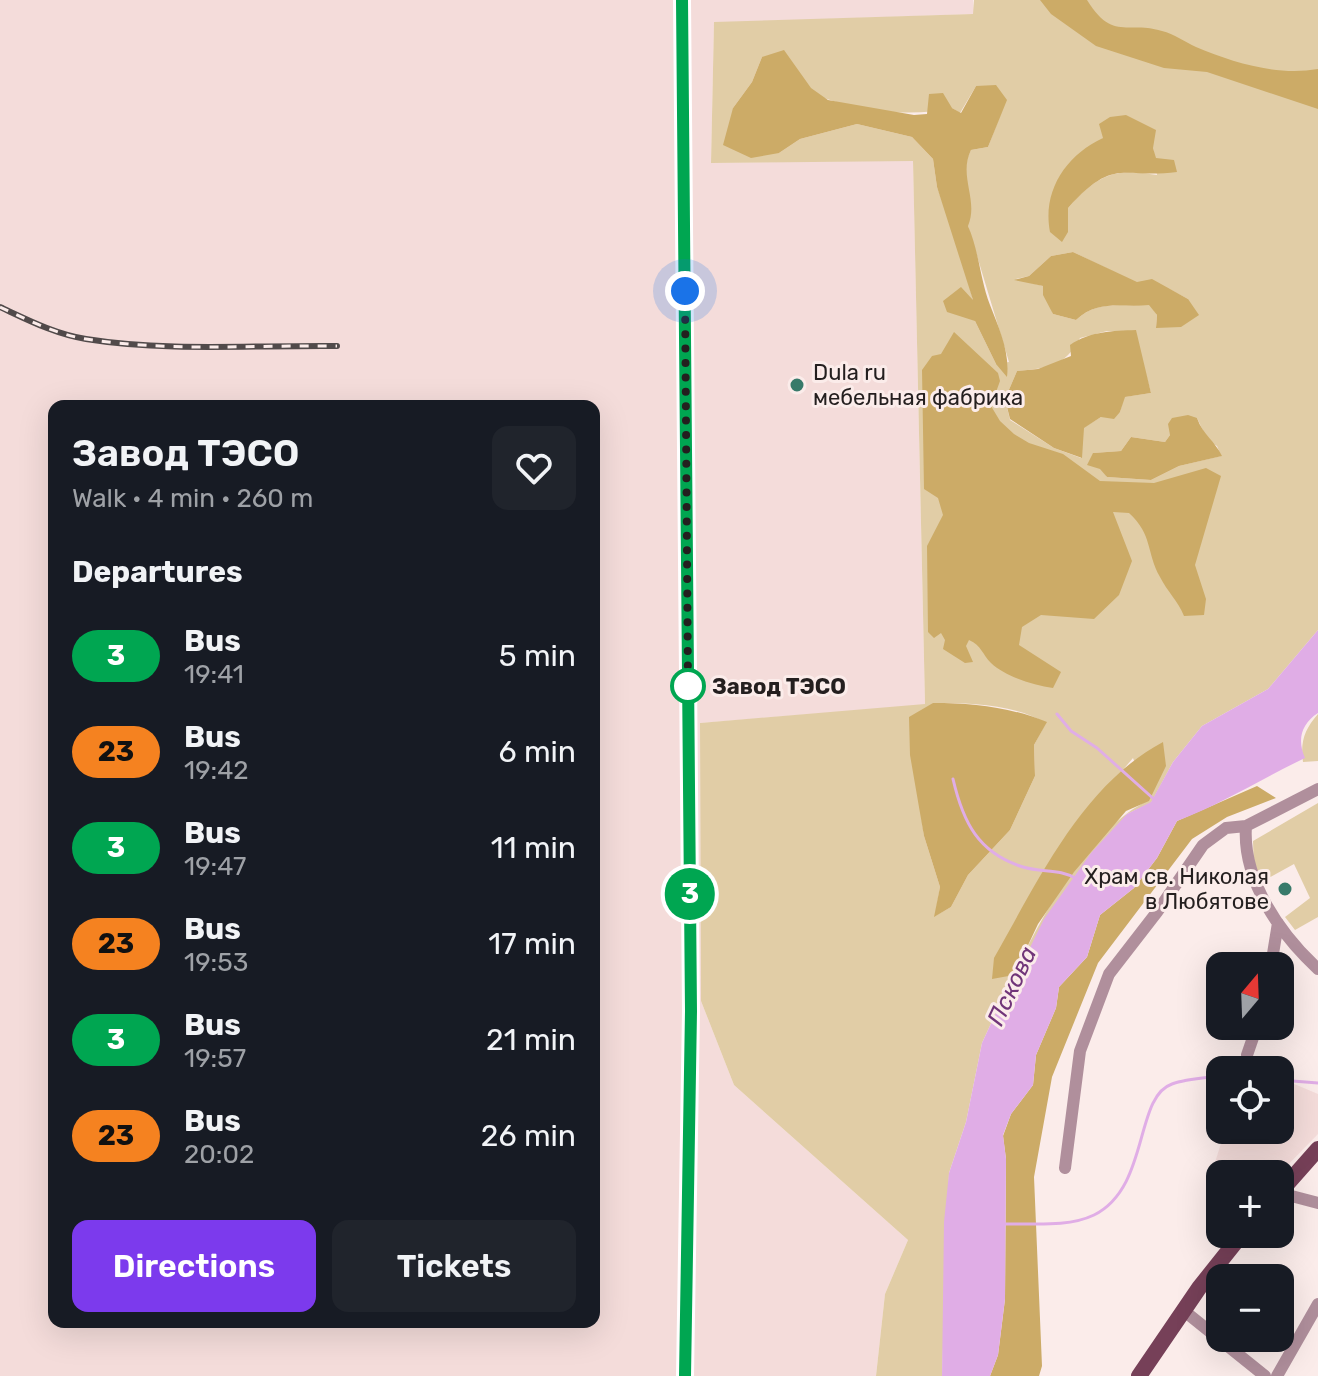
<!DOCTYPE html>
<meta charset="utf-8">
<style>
:root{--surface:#171b24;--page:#20242c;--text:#f1f3f6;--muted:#9ea1a6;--accent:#7c3aed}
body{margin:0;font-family:Rubik,sans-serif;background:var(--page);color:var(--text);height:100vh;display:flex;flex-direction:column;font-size:30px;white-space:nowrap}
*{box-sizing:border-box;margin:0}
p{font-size:26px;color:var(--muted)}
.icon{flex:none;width:44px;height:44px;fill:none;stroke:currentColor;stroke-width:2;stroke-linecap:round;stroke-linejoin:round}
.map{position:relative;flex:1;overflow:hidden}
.panel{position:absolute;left:48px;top:400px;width:552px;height:928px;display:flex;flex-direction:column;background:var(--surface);border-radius:16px;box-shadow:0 8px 32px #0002}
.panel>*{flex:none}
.badge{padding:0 16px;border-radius:26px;font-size:28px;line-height:52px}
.needle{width:52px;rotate:19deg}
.tools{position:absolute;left:1206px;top:952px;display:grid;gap:16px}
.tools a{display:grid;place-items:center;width:88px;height:88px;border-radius:16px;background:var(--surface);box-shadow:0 8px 32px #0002;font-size:40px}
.you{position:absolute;width:40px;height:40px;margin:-20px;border:6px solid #fff;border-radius:50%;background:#1a73e8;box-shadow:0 0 0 12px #1a73e833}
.map>.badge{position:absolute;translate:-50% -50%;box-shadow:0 0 0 4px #fff}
h2{padding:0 24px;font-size:30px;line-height:72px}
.round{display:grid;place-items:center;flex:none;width:84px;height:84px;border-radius:16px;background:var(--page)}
.summary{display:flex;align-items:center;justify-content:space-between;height:136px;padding:0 24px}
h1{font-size:38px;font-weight:600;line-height:60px}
.action{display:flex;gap:16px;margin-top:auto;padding:16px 24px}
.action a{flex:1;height:92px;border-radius:16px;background:var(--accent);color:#fff;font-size:32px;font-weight:600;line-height:92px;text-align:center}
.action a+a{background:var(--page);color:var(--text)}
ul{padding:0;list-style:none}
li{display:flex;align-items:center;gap:24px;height:96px;padding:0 24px}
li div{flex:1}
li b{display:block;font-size:30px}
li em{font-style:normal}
li .badge{min-width:88px;font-weight:700;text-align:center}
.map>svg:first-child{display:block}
</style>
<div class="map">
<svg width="1318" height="1376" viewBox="0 0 1318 1376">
<rect width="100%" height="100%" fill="#fbecea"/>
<!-- built -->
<path fill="#f4dcda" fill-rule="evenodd" d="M0 0H973L974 14 714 23 711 163 913 160 925 705 700 723 701 1001 734 1085 908 1240 885 1294 876 1376H0ZM54 406H594V1322H54Z
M1280 1078 1318 1094V1134L1279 1174H1220V1234H1224L1215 1244 1210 1217V1179L1225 1130H1280Z"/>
<!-- green -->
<path fill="#e1cda6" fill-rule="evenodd" d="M974 0H1318V630L1268 689 1202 726 1173 762 1151 803 1127 814 1020 968 1014 991 1000 1004 982 1043 966 1122 949 1173 942 1376H876L885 1294 908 1240 734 1085 701 1001 700 723 925 704 913 161 711 163 714 22 973 14ZM762 57C782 70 807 93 830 100 866 112 915 117 952 108L960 113 976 86 1006 100 988 147 971 150 964 164 968 226 1009 362 996 364 975 321 974 303 956 239 937 187 933 159 912 137 857 124 800 139 779 153 733 108 752 82ZM1103 138 1153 148 1157 175C1114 167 1097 175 1068 208ZM1073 252 1137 283 1171 290 1188 299 1156 327 1157 315 1150 304C1121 308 1098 299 1076 320L1053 314 1043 286 1016 279 1029 276 1051 256ZM1107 331H1120L1139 349 1151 393 1124 397 1120 412 1101 417 1083 428 1081 458 1054 448 1010 420 1005 399 1017 371C1047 368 1065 367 1080 338ZM1197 418 1208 441 1217 446 1221 456 1179 466 1151 480 1107 477 1093 453 1121 451 1131 437 1165 442 1170 435ZM933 703C971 703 1013 704 1046 723L1034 745 1035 776 1010 830 968 875 951 907 935 916 940 887 924 836 919 799ZM1133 758 1149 800C1089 829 1042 915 1014 975L1013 925 1065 838Z
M1318 714V761L1303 762C1300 741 1305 729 1318 714Z
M1318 803V917L1295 930 1285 917 1310 898 1294 864 1263 881 1254 867 1253 841Z"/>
<!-- forest -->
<path fill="#ccab67" d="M1040 0H1087C1113 42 1127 20 1162 31 1174 34 1185 42 1196 47 1234 63 1277 76 1318 69V109L1207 72 1164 68 1096 46 1051 14Z
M784 50 811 88 828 100 914 115 927 114 929 94 943 93 952 108 961 113 976 86 996 85 1007 100 988 147 971 150C958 176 979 200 968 226 979 251 980 279 990 305 999 328 1010 352 1007 377L996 364 975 321 947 312 943 301 961 287 973 300 937 187 933 159 912 137 857 124 800 139 779 153 751 158 723 145 733 108 752 82 762 57Z
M1126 115 1156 130 1153 148 1156 158 1174 160 1177 172C1121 179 1115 156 1068 208V232L1062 242 1050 232C1042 191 1066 155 1103 138L1099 124 1110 117Z
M1073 252 1137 282 1152 279 1188 299 1199 315 1181 327 1156 328 1157 315 1149 305C1121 308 1098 299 1076 320L1053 314 1043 295V286L1014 280 1029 276 1051 256Z
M1136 330 1151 393 1125 397 1120 412 1114 419 1101 417 1084 428 1082 458 1054 448 1010 419 1005 399 1017 371 1038 369 1071 356 1070 345C1090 331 1113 331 1136 330Z
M954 332 998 373 1000 381 991 406 1000 421 1014 434 1029 443 1063 454 1100 481 1154 483 1206 468 1221 476 1195 565 1206 599 1204 615 1184 616C1178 601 1167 591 1160 577 1146 552 1153 535 1129 513L1113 512 1132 561 1119 595 1094 619 1041 615 1022 627 1019 645 1061 672 1053 688C1033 685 1006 677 991 663 982 654 982 646 969 640L966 646 973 662 965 663 943 649 945 640 941 633 934 638 928 632 927 546 943 515 938 498 924 489 922 370 932 356 941 354Z
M1188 415 1197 418C1203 435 1215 441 1222 456L1179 466 1151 480 1107 477 1100 469 1087 465 1093 453 1121 451 1131 437 1165 442 1170 435 1168 424 1172 418Z
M933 703C973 703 1010 707 1047 722L1034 745 1035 776 1010 830 968 875 951 907 934 917 940 887 924 836 910 755 909 717Z
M1163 742 1166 766 1149 801 1126 811 1074 872 1038 924 1014 975 992 979 994 958C1038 881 1082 785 1163 742Z
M1257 786 1276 798 1227 817 1192 839 1098 963 1052 1077 1034 1177 1042 1366 1039 1376H990L998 1355 1005 1299 1006 1159 1003 1136 1011 1114 1033 1085 1036 1055 1056 1008 1059 987 1087 957 1100 915 1134 888 1157 858 1177 821Z"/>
<!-- water -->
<path fill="#e0ade6" d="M1318 630V713C1301 724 1297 740 1305 758 1261 779 1222 804 1177 821L1157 858 1134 888 1100 915 1087 957 1059 987 1056 1008 1036 1055 1033 1085 1011 1114 1003 1135 1006 1159 1005 1299 998 1355 990 1376H942L944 1222 949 1173 966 1122 982 1043 1000 1004 1014 991 1020 968 1044 919 1091 853 1127 814 1151 802 1173 762 1202 726 1268 689Z"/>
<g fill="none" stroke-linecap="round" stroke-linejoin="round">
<!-- stream -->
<path stroke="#e0ade6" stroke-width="3" d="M1057 714 1071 731 1097 748 1156 801
M953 779C963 822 978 853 1023 867 1043 873 1059 868 1077 879
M1280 1080 1318 1083
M1002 1224C1031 1223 1067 1228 1094 1215 1150 1187 1134 1097 1172 1084 1186 1079 1205 1078 1220 1076"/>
<!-- minor -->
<path stroke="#b08f9c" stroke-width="12" d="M682 0 691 1011 685 1376
M1318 789 1246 826C1242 880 1280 934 1318 969
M1271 966 1278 923
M1247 1055 1257 1026
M1065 1168 1080 1051 1109 974 1157 912 1203 845 1226 828 1246 826
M1280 1193 1318 1203
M1183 1310 1265 1376
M1277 1376 1318 1304"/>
<!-- major -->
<path stroke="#764058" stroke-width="16" d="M1280 1192 1318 1149
M1139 1376 1199 1288 1242 1234"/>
<!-- rail casing -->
<g stroke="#514a4a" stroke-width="6">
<path id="rail" d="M0 307C28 320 55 334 86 339 167 352 254 345 337 346"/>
</g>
<!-- rail -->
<use href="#rail" stroke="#fbecea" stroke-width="3" stroke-dasharray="9" stroke-linecap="butt"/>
</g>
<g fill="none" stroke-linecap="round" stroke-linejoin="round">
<!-- line casing -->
<g stroke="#fff" stroke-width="18">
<path id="line" d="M682 0 691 1011 685 1376"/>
</g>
<!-- line -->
<use href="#line" stroke="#00a651" stroke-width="12"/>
<!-- walk -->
<path stroke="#241f1f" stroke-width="8" stroke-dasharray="0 14.4" d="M685 291 688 686"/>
</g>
<!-- markers -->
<g fill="#387a6a" stroke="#fbecea" stroke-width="3">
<circle cx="797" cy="385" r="8"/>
<circle cx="1285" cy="889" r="8"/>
</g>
<circle fill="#fff" stroke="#00a651" stroke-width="4" cx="688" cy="686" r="16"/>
<g text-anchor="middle" stroke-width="6" stroke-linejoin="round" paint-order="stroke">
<!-- poi labels -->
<g font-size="22" fill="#241f1f" stroke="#fbecea" text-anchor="start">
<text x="813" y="380">Dula ru<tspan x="813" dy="25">мебельная фабрика</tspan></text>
<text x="1269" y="884" text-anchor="end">Храм св. Николая<tspan x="1269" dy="25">в Любятове</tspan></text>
</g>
<!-- stop labels -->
<g font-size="22" font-weight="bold" fill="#241f1f" stroke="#fbecea" text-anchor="start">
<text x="712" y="694">Завод ТЭСО</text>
</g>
<!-- water labels -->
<g font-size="24" font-style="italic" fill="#713579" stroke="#fbecea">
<text transform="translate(1012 986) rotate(-65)" y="8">Пскова</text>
</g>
</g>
</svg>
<div class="tools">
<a><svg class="needle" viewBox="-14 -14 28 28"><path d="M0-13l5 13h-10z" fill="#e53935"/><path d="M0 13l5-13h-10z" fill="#9ea1a6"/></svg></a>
<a><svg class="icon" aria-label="locate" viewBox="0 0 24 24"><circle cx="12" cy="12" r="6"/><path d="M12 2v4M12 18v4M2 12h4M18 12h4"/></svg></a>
<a>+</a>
<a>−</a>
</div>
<div class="you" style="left:685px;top:291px"></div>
<b class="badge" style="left:690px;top:894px;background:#00a651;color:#fff">3</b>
<section class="panel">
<div class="summary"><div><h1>Завод ТЭСО</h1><p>Walk · 4 min · 260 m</p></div><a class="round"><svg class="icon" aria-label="heart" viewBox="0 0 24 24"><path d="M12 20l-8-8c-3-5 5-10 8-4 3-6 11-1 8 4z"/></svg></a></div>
<h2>Departures</h2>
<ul>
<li><span class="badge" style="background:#00a651;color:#fff">3</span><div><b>Bus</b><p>19:41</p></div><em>5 min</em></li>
<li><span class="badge" style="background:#f58220;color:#111">23</span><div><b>Bus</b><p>19:42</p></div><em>6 min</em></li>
<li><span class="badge" style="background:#00a651;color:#fff">3</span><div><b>Bus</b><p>19:47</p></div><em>11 min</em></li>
<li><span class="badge" style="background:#f58220;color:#111">23</span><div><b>Bus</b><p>19:53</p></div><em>17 min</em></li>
<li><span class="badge" style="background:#00a651;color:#fff">3</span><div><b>Bus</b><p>19:57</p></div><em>21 min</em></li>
<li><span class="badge" style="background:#f58220;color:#111">23</span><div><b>Bus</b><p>20:02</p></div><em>26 min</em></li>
</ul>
<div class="action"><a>Directions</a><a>Tickets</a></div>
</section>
</div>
